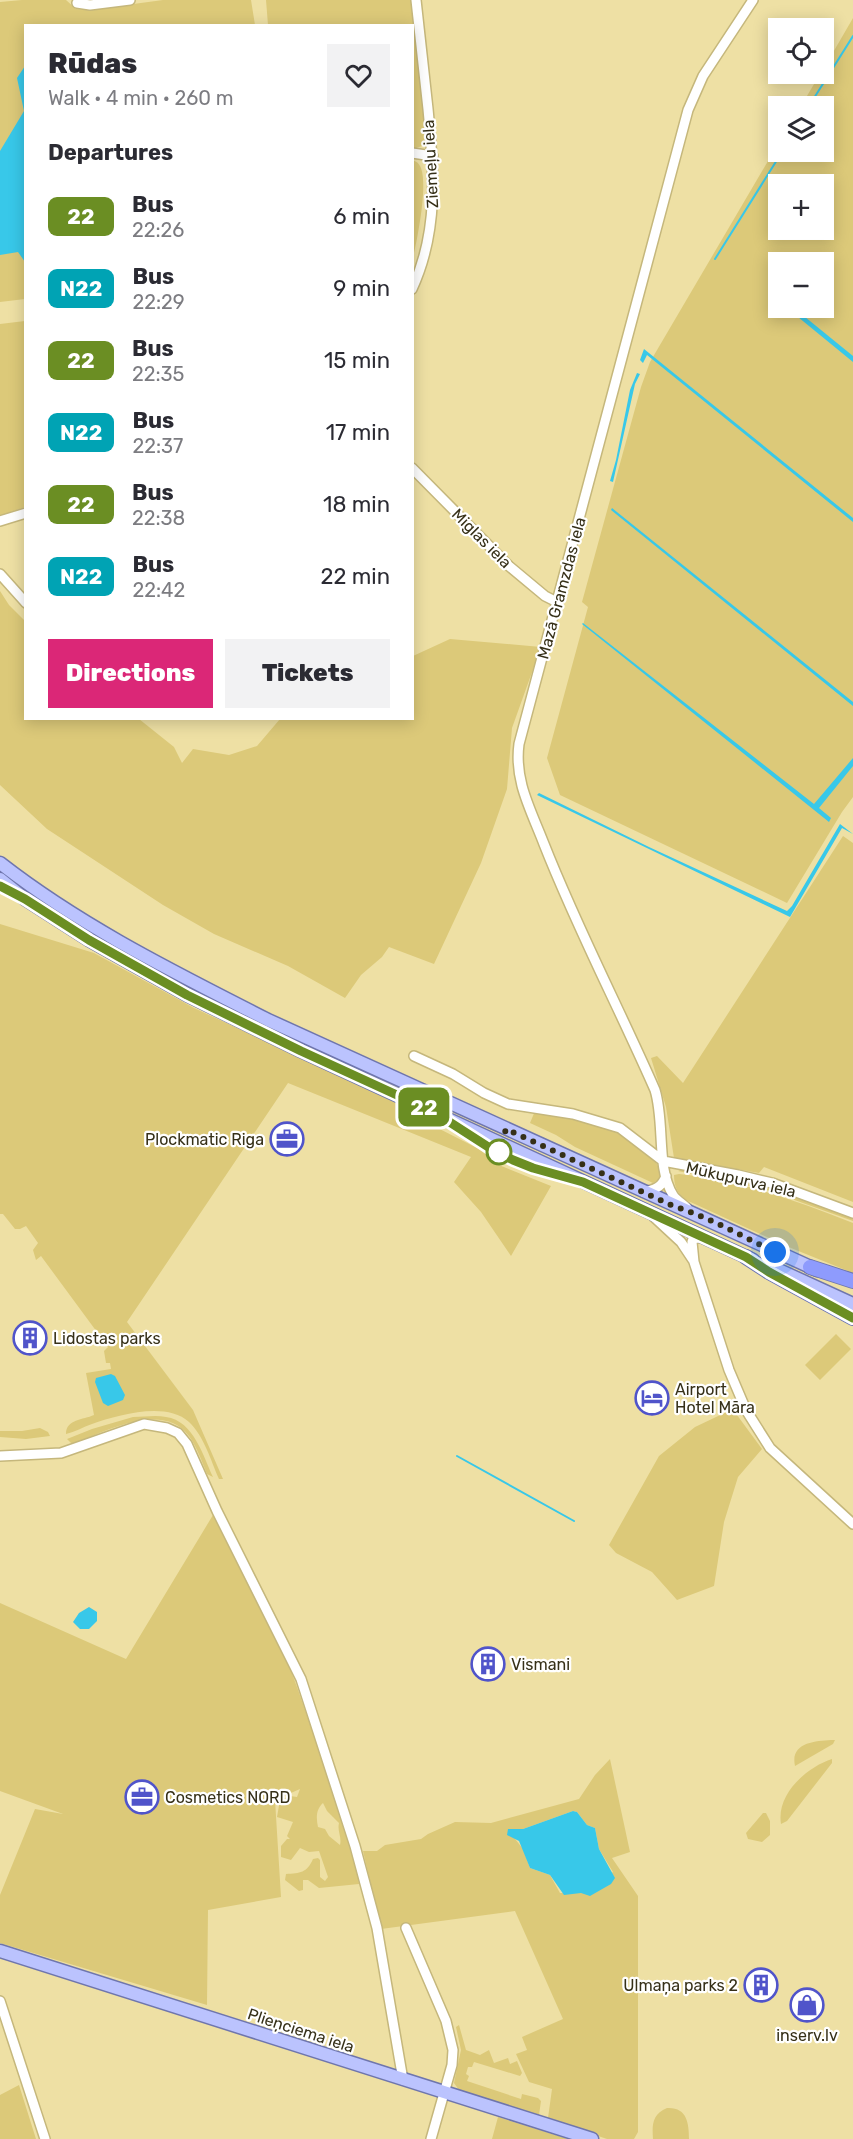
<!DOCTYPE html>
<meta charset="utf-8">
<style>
:root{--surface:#fff;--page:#f2f2f3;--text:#2b2b33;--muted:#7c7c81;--accent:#db2777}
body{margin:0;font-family:Rubik,sans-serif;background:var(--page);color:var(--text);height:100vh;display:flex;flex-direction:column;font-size:22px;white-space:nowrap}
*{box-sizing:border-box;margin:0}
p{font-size:20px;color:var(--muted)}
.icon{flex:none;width:33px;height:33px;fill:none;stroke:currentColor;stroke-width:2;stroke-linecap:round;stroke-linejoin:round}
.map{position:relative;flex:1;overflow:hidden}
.side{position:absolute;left:24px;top:24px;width:390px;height:696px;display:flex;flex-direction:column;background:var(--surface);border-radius:0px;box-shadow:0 3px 15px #0003}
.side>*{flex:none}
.badge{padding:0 12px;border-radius:9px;font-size:21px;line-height:39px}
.tools{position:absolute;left:768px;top:18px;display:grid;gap:12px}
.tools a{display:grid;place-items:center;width:66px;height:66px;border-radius:0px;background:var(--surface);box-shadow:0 3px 15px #0003;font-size:30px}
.you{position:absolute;width:30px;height:30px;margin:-15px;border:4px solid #fff;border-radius:50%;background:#1a73e8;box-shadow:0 0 0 9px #1a73e833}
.map>.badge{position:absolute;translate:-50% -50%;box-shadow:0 0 0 3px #fff}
h2{padding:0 24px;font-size:22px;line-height:54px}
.round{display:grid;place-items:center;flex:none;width:63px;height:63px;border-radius:0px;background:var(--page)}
.head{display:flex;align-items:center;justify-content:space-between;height:102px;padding:0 24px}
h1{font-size:28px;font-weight:800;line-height:45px}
.action{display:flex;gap:12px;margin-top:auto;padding:12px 24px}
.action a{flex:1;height:69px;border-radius:0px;background:var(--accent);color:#fff;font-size:24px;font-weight:800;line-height:69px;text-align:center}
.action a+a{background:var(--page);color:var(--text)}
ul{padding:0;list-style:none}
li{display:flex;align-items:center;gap:18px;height:72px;padding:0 24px}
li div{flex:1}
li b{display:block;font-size:22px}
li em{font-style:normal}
li .badge{min-width:66px;font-weight:700;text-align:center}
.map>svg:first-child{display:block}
</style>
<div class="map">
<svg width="853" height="2139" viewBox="0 0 853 2139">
<rect width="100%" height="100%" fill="#eee0a4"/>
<!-- green -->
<path fill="#dcc979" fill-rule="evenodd" d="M22 0H66L76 9 89 10 163 0H251L255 25 26 26 25 299 0 302V2Z
M266 0H412L425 132V140L422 146 413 149 412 26 268 25Z
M853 18V797L842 812 787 903 560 795 547 758 588 607 582 602 641 387 650 362 778 144V152H824V106H801L820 74H824V68ZM778 184H824V230H778ZM778 262H824V308H778Z
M413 160C416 162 418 162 420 166 429 182 417 240 413 258Z
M25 321V507L0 516V324Z
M0 591 9 605 25 621 26 718 139 719 174 747 182 763 193 749 229 755 257 746 280 719 412 718 413 656 450 639 541 647 512 728 507 789 481 863 434 964 389 947 382 957 361 975 345 998 288 966 214 934 163 905 47 829 0 785Z
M843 836 853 843V1202L764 1167 759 1173 674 1158 666 1107 651 1058 657 1056 683 1083Z
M0 924 94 953 194 1008 403 1105 422 1120 479 1149 499 1165 551 1186 511 1256 481 1212 454 1182 471 1157 288 1083 127 1322 193 1410 223 1479H219C211 1461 204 1436 189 1422 166 1401 118 1415 92 1424 83 1427 75 1432 66 1434 66 1419 83 1420 94 1415L86 1373 111 1369 110 1363H106L104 1351 108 1347 41 1256 36 1260 33 1250 38 1243 26 1226 20 1229H15L3 1214H0Z
M535 1111C547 1111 602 1123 612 1129 628 1136 665 1159 660 1179L653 1183 575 1147 556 1135 530 1123Z
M683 1169C741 1174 799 1197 853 1217V1221L764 1189 678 1171Z
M679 1174C740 1180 797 1201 853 1223V1273L791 1248 686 1200C677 1193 674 1186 674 1175Z
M836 1334 851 1349 820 1380 805 1365Z
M735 1408 737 1415 762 1449 738 1477 724 1522 714 1586 677 1600 652 1572 616 1553 609 1545 659 1456 695 1427Z
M133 1417C144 1417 156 1415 166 1417 194 1421 203 1456 213 1477L207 1474C202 1462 197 1447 189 1436 163 1400 104 1432 72 1444L67 1439 92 1429Z
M40 1428 48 1432 50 1436 26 1439 0 1437V1431H22Z
M213 1515 288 1663 297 1687 352 1844C351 1855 358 1871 359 1884L319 1888 308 1880H303V1890L299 1891 285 1880 286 1874C300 1873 307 1873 313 1859L318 1858 320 1860V1877L325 1881 328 1877 319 1851 309 1852 300 1848 291 1860 281 1857V1846L287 1839H290L287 1836 293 1822 277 1817 280 1800 290 1796 297 1797 300 1789 275 1800 281 1897 208 1910 207 2005 0 1943V1895L35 1809 63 1814 0 1791V1603L126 1659ZM323 1803 327 1811 339 1823C337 1831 342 1837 340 1845L329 1836 325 1829 318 1827C316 1818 316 1809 323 1803Z
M831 1740H835L833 1744 795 1766C790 1743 814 1741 831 1740Z
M610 1759 630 1852 612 1858 638 1896V2132L634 2139H607L551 2120 548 2118 552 2089 529 2082 516 2054 527 2050 522 2037 563 2019 515 1911 381 1929 363 1851H377L385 1845 421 1839 428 1834 455 1822 491 1823 579 1799 595 1775ZM573 1811 577 1812 587 1825 595 1828 599 1849 613 1872 581 1893H560L550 1875 530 1868 523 1849 508 1830 523 1829Z
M832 1759V1763L787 1821 781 1824C776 1794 807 1767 832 1759Z
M763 1813H766L770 1821V1835L762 1842 748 1839 746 1833Z
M459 2025 466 2050 480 2055 489 2050 494 2063 508 2058 510 2064 517 2061 522 2073 520 2076 474 2062 472 2067H468L466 2074 469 2076 467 2081 521 2099 522 2094 538 2098 541 2101 539 2115 537 2116 458 2092 459 2090 454 2083 461 2050 456 2027Z
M19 2085 36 2139H0V2095Z
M667 2108C687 2107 689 2123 689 2139H653C652 2125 652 2114 667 2108Z
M498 2117 568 2139H492Z"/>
<!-- water -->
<path fill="#38c8e9" d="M25 66V262L18 252 0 255V151L24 111 17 78Z
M787 308H794L853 356V362Z
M644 349 853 518V522L647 355 643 363 640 360Z
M637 373 640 374 635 384 613 482 610 481 616 460 630 390Z
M612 508 853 702V706L611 510Z
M583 623 814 804 853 758V766L819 808 831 818 829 822 582 624Z
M539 793 649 847 787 911 792 906 840 824 853 834 842 828 790 917 537 795Z
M111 1374 115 1376 125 1395 123 1400 108 1406 103 1403 95 1382 96 1378Z
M89 1607 97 1612V1621L89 1629H80L73 1622 79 1613Z
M573 1811 577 1812 587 1825 595 1828 599 1849 615 1878 611 1884 590 1896 581 1893 564 1895 550 1875 530 1868 519 1841 507 1835 508 1829H523Z"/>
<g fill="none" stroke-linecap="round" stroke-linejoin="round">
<!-- stream -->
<path stroke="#38c8e9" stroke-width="2" d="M809 106 853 36
M715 259 782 152
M457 1456 574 1521"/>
<!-- minor casing -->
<g stroke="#c5b77c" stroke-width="12">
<path id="minor" d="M77 3 90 5 130 0
M412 153 433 156
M412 289C439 231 434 171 428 109 424 73 420 36 416 0
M412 468 509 566 545 596 557 602
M0 521 26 513
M0 574 26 603
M414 1056 453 1074 484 1093 508 1104 573 1114 620 1128 663 1161 738 1175 772 1183 853 1213
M643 1192C655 1190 662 1187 666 1176
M687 1208C683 1204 676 1200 673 1195 656 1168 665 1122 655 1090 619 1008 577 928 544 844 531 810 514 781 519 744L688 110 703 76 753 0
M654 1217 681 1242 693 1260
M702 1237 693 1239 692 1242 694 1262 729 1370 746 1410 770 1448 853 1524
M0 1456 61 1453 144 1424 167 1428 178 1433 187 1444 217 1511 301 1679 355 1846 377 1928 403 2080
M406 1928 446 2021 453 2050 452 2065 431 2139
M0 2001 45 2139"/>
</g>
<!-- major casing -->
<g stroke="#6f76ad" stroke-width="15">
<path id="major" d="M0 863C82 927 176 973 268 1020L817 1270
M0 879 25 899 89 940 187 995 301 1051 753 1260
M770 1266 853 1304
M0 1951 592 2139"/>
</g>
<!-- highway casing -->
<g stroke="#6f76ad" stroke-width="16">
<path id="highway" d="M746 1257 769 1272 853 1318
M810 1267 853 1281"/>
</g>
<!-- minor -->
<use href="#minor" stroke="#fff" stroke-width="9"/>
<!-- major -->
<use href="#major" stroke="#bbc3fe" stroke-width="12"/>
<!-- highway -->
<use href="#highway" stroke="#8e9bfd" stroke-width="14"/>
</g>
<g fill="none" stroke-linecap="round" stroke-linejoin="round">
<!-- line casing -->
<g stroke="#fff" stroke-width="14">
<path id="line" d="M0 886 25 899 89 940 187 995 301 1051 434 1112 493 1150 513 1160 533 1168 583 1182 746 1257 769 1272 853 1318"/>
</g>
<!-- line -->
<use href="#line" stroke="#6b8e23" stroke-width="9"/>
<!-- walk -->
<path stroke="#363018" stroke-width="6" stroke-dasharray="0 10.8" d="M499 1152 506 1129 673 1206C709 1217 741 1236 775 1252"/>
</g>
<!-- icons -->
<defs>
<g id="office-ring" transform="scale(1.725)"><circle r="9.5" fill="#fff" stroke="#5054ca" stroke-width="1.5"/><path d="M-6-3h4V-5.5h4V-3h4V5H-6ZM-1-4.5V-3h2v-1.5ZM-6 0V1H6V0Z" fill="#5054ca"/></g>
<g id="building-ring" transform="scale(1.725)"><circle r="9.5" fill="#fff" stroke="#5054ca" stroke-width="1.5"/><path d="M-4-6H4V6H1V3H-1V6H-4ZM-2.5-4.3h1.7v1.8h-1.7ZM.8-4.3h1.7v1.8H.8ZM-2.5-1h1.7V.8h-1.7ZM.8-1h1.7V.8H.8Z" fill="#5054ca"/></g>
<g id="hotel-ring" transform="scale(1.725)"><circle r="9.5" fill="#fff" stroke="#5054ca" stroke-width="1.5"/><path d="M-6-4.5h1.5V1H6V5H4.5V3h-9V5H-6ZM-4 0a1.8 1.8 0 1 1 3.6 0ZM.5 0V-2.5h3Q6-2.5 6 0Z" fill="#5054ca"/></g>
<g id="shop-ring" transform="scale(1.725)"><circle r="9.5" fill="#fff" stroke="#5054ca" stroke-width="1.5"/><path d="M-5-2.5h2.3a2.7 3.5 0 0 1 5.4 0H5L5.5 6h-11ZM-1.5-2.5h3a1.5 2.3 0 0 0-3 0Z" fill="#5054ca"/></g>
</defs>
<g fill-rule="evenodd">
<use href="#office-ring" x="287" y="1139"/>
<use href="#building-ring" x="30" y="1338"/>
<use href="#hotel-ring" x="652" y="1398"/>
<use href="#building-ring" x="488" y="1664"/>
<use href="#office-ring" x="142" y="1797"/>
<use href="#building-ring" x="761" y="1985"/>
<use href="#shop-ring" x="807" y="2005"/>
</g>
<!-- markers -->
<circle fill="#fff" stroke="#6b8e23" stroke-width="3" cx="499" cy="1152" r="12"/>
<g text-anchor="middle" stroke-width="4.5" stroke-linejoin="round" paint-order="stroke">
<!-- street labels -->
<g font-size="16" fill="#363018" stroke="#fff">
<text transform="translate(430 164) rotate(-93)" y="6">Ziemeļu iela</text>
<text transform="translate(482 538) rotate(45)" y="6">Miglas iela</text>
<text transform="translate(561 588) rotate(-75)" y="6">Mazā Gramzdas iela</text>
<text transform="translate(741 1179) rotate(13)" y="6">Mūkupurva iela</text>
<text transform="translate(301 2030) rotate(18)" y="6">Plieņciema iela</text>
</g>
<!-- poi labels -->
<g font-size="16" fill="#363018" stroke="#fff" text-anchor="start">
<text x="264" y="1145" text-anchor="end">Plockmatic Riga</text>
<text x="53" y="1344">Lidostas parks</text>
<text x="675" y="1395">Airport<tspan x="675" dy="18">Hotel Māra</tspan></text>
<text x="511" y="1670">Vismani</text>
<text x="165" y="1803">Cosmetics NORD</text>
<text x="738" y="1991" text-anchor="end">Ulmaņa parks 2</text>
<text x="807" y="2041" text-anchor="middle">inserv.lv</text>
</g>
</g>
</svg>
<div class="tools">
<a><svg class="icon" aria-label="locate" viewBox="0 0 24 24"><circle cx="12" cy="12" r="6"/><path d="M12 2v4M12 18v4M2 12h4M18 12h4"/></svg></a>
<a><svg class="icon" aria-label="layers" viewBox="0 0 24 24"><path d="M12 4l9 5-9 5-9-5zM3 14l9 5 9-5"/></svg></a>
<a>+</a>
<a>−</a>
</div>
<div class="you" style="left:775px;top:1252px"></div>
<b class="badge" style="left:424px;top:1107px;background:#6b8e23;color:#fff">22</b>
<section class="side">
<div class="head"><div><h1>Rūdas</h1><p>Walk · 4 min · 260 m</p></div><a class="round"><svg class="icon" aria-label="heart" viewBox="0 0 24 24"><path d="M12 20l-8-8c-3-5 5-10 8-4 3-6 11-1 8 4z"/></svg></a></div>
<h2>Departures</h2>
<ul>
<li><span class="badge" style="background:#6b8e23;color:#fff">22</span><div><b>Bus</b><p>22:26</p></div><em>6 min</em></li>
<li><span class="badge" style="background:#00a3b4;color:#fff">N22</span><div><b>Bus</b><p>22:29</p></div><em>9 min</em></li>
<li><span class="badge" style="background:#6b8e23;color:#fff">22</span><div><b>Bus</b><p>22:35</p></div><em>15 min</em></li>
<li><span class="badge" style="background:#00a3b4;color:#fff">N22</span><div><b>Bus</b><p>22:37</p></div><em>17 min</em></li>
<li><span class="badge" style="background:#6b8e23;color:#fff">22</span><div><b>Bus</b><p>22:38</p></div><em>18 min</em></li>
<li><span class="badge" style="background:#00a3b4;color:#fff">N22</span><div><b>Bus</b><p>22:42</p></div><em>22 min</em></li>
</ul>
<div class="action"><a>Directions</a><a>Tickets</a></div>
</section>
</div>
